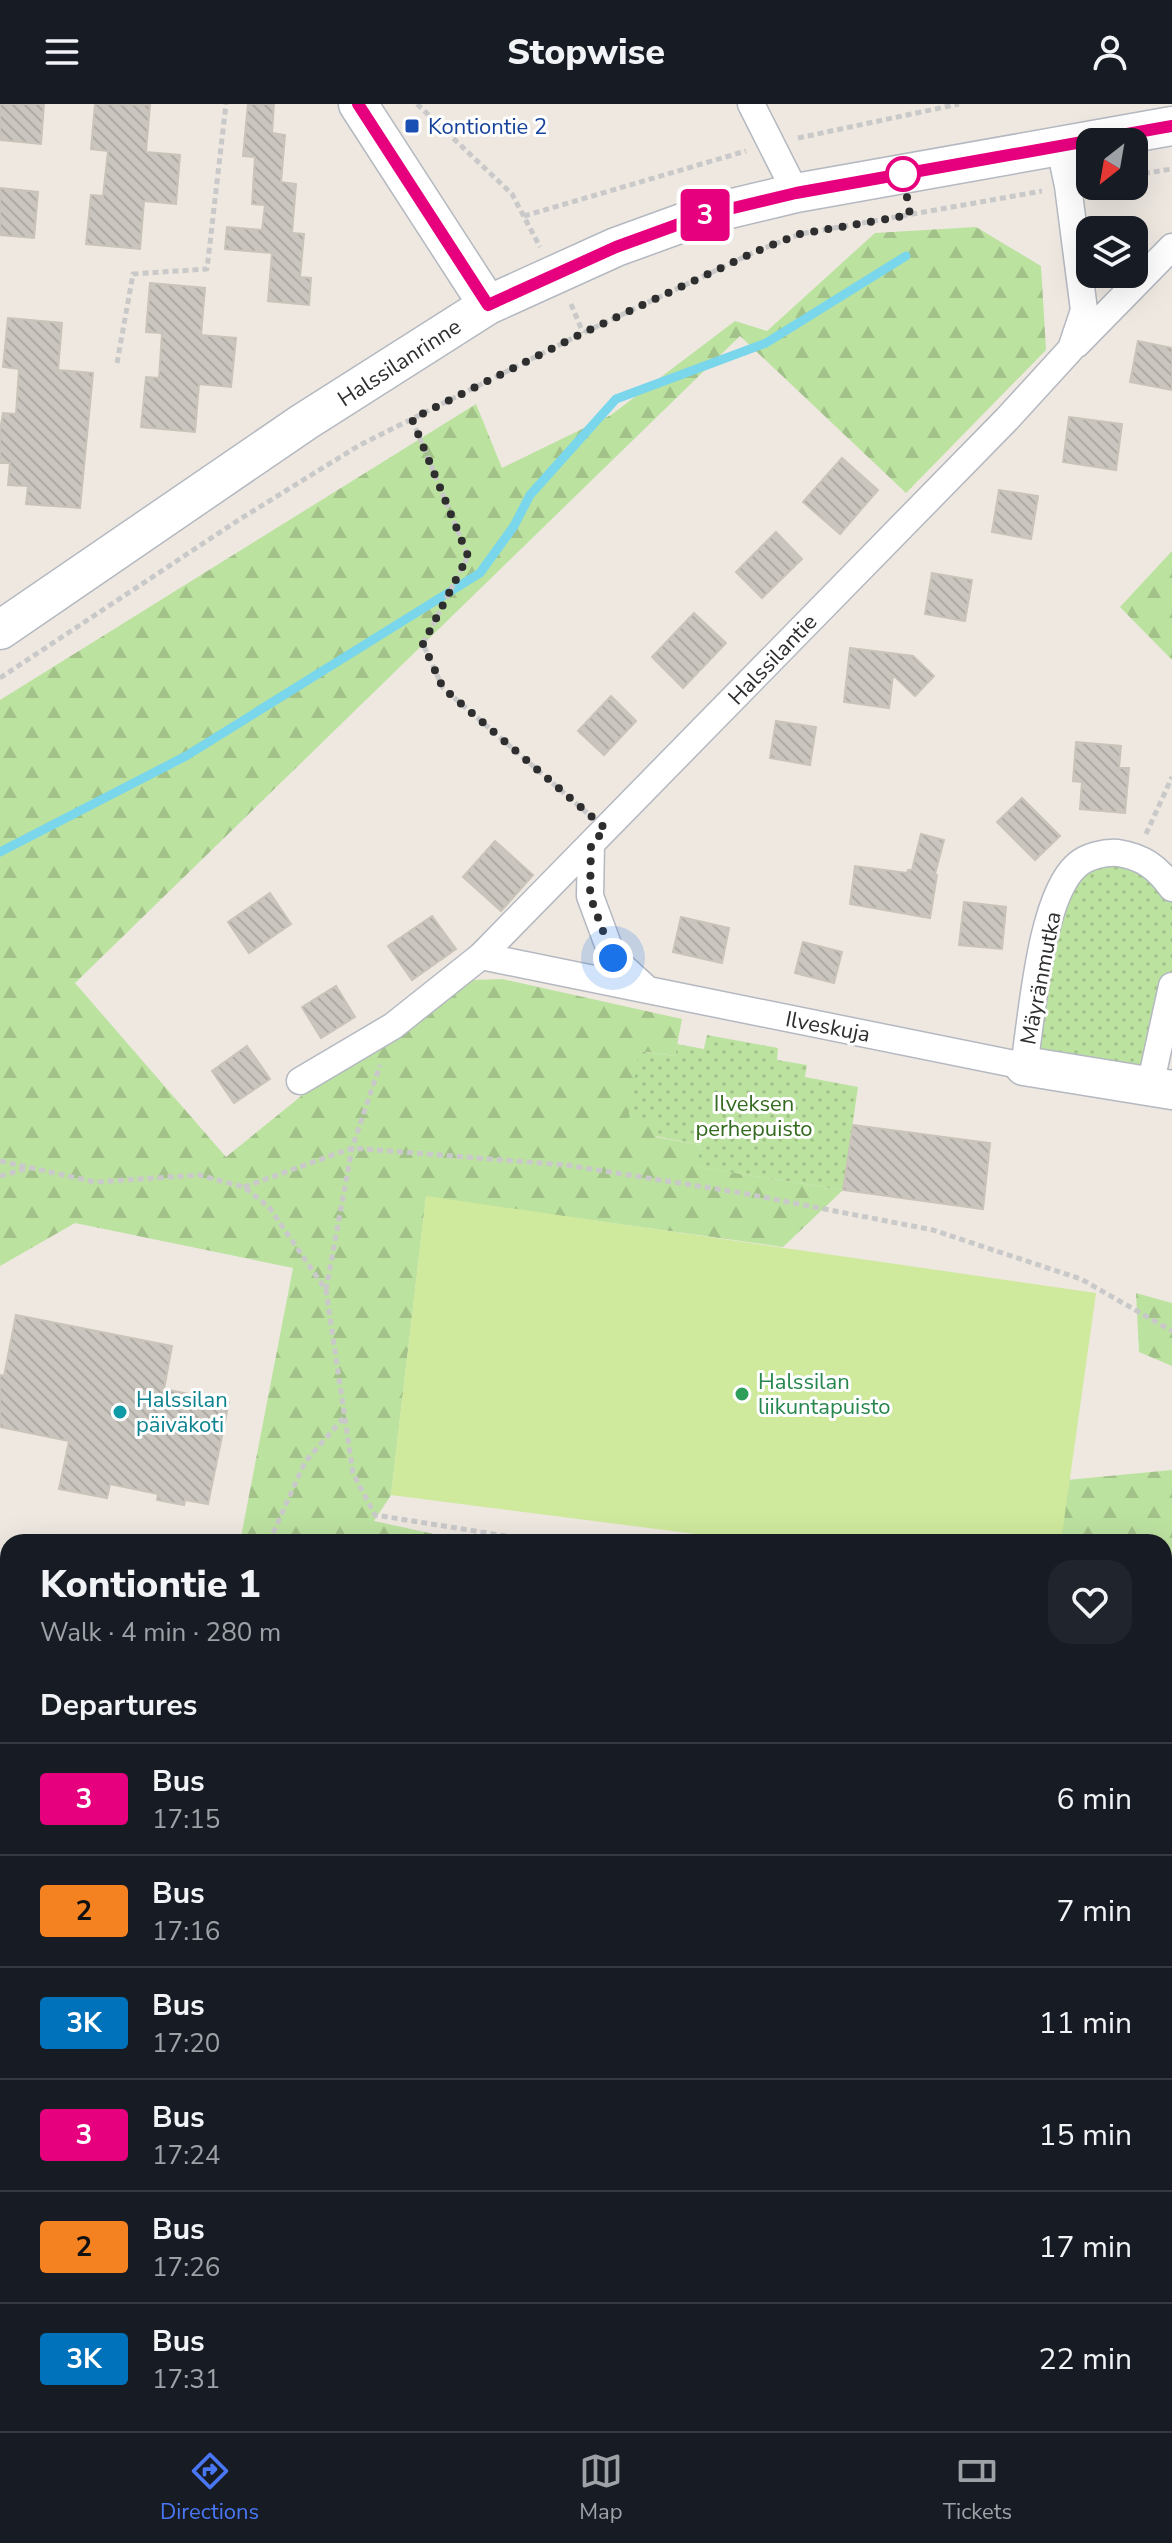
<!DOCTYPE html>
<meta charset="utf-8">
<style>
:root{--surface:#171b24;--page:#20242c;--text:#f1f3f6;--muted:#9ea1a6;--line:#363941;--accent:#4977f4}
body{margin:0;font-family:"Nunito Sans",sans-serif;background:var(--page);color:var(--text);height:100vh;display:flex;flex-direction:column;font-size:30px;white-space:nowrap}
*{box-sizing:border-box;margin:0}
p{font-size:26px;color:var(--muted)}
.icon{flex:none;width:44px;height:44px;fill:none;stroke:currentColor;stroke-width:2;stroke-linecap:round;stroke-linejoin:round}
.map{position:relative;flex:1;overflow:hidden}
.details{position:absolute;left:0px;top:1430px;width:1172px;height:898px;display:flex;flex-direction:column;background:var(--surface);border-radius:24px 24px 0 0;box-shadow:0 8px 32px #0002}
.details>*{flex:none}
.badge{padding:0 16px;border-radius:6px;font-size:28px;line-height:52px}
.needle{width:52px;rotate:211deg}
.buttons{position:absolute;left:1076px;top:24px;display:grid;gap:16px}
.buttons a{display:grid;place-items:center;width:72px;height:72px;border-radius:16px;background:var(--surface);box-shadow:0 8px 32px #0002;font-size:40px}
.you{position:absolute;width:40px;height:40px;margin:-20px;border:6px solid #fff;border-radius:50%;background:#1a73e8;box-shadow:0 0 0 12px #1a73e833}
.map>.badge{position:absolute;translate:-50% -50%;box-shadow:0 0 0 4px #fff}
h2{padding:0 40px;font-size:30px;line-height:72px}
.round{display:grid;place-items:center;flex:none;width:84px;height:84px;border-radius:24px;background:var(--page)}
.head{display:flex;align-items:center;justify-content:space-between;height:136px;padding:0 40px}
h1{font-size:38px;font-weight:800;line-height:60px}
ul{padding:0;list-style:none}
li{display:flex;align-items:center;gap:24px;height:112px;padding:0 40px;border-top:2px solid var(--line)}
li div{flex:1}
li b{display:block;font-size:30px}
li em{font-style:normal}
li .badge{min-width:88px;font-weight:700;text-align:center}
header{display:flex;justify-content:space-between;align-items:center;height:104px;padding:0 40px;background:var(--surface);font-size:36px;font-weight:800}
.menu{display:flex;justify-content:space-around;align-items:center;height:112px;border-top:2px solid var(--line);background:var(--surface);font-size:22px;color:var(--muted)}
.menu a{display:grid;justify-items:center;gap:4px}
.menu .on{color:var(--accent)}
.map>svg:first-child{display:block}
</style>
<header><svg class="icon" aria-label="menu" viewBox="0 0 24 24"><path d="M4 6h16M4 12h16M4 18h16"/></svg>Stopwise<svg class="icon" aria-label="person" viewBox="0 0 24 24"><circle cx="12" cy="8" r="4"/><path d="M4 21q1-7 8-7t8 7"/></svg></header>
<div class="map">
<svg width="1172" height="2327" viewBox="0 0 1172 2327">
<defs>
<pattern id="forest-firs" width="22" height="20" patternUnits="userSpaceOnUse" patternTransform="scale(2)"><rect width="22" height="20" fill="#bce2a0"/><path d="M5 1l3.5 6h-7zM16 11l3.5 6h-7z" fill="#a2c28a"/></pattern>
<pattern id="park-dots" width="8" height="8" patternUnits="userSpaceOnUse" patternTransform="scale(2)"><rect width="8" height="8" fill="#bce2a0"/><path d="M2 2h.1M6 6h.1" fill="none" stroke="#a2c28a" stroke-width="1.8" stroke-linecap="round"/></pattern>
<pattern id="building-back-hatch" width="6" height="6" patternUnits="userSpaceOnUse" patternTransform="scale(2)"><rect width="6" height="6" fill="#cac6bf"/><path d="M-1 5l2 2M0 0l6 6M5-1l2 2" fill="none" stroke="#aeaaa4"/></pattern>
</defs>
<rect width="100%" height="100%" fill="#eee8e1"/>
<!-- forest -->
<path fill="url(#forest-firs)" d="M976 123 1041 162 1046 246 906 389 740 232 75 879 226 1053 347 955 474 876 502 875 682 915 675 952 640 947 658 1019 656 1033 700 1041 698 1063 843 1086 783 1143 426 1093 391 1391 374 1417 471 1438H240L293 1164 75 1119 0 1162V596L476 300 502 364 611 311 735 217 767 227 875 129Z
M1172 447V556L1120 503Z
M1136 1189 1172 1199V1262L1139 1248Z
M1172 1366V1558L1164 1557V1438H1055L1067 1376Z
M0 2087 8 2091V2320H1069L1068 2327H0Z
M1164 2277 1172 2279V2316L1164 2315Z"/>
<!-- park -->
<path fill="url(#park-dots)" d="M1106 748 1172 784V882L1150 982 1024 962 1056 792Z
M707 931 778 944 777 956 807 961 805 973 858 983 843 1086 697 1063 700 1041 655 1032 658 1019 628 1014 639 947 675 952 677 940 704 945Z"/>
<!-- pitch -->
<path fill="#cfe99d" d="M426 1092 1096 1189 1061 1438H758L391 1391Z"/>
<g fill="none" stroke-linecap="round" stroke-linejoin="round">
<!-- stream -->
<path stroke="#79d6eb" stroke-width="9" d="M0 748 186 652 480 469 514 422 530 391 616 295 766 239 906 152"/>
</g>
<!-- building -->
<path fill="url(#building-back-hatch)" stroke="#cac3ba" stroke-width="2" d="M0 0H44L41 40 0 36Z
M95 0 150 1 146 48 180 51 176 100 144 97 140 145 86 140 91 91 103 92 108 47 91 45Z
M248 0H274L272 29 285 31 281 78 296 80 292 129 304 130 300 173 311 174 309 201 268 197 272 149 225 145 227 123 262 126 265 101 252 100 255 53 243 52Z
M0 84 38 88 34 134 0 131Z
M150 179 205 184 201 231 236 234 231 283 199 280 195 328 141 323 146 273 159 274 162 229 146 228Z
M8 214 62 219 58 266 93 269 80 404 26 400 28 382 8 381 10 359H0V327L3 309 16 310 19 265 3 263Z
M1138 237 1172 244V286L1130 278Z
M1069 313 1122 320 1116 366 1063 358Z
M842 354 878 386 840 430 803 398Z
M999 386 1038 392 1031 435 992 428Z
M776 428 802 455 762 494 736 468Z
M932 469 972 476 965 517 925 510Z
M694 509 726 539 683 584 652 553Z
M850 544 913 552 934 572 915 592 893 571 889 604 844 598Z
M611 592 636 617 604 651 578 627Z
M776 617 816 623 810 661 770 654Z
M1076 638 1121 642 1119 664H1129L1125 709 1080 705 1082 678 1073 677Z
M1022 694 1060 732 1035 756 997 718Z
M921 730 944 736 935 770 937 771 930 814 850 800 855 762 907 769 908 766H912Z
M495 737 533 771 501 807 463 773Z
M270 789 291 820 249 849 228 818Z
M964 798 1006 803 1002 845 959 841Z
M432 812 456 845 412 876 388 842Z
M681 813 729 824 722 859 673 848Z
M803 838 842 848 834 879 795 869Z
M336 882 355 913 321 934 302 903Z
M247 942 270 975 234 999 212 967Z
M853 1021 990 1039 983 1105 843 1086Z
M16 1211 172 1242 164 1285 229 1298 208 1400 185 1396 184 1401 157 1396 158 1390 110 1380 107 1394 59 1385 69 1337 0 1323V1271L4 1272Z"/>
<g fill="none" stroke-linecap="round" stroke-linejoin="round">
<!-- street casing -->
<g stroke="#b4b8c0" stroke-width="29">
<path id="street" d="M751 0 796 89
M1077 240 1172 143
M591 740 590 792 613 854 648 886 1024 962C1032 913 1040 793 1077 761 1087 752 1105 748 1118 749 1143 753 1157 763 1172 784
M481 852 648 886
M300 977 393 922 481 852 1007 315 1071 245 1084 206 1068 82 1060 44
M1150 982 1172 882"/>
</g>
<!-- secondary casing -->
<g stroke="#b4b8c0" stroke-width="41">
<path id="secondary" d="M358 0 488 201
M0 526 304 318 488 201 616 143 704 111 796 89 1172 22
M1024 962 1172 986
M0 1516 8 1522
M1164 1768 1172 1771"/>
</g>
<!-- path -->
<path stroke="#c9c9c9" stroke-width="5" stroke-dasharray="6 4" stroke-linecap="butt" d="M417 0 512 90 540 143
M798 34 959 0
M1134 71 1172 65
M524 112 746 47
M571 200 583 229
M117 259 133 170 207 165 226 0
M412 315 468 452 423 540 443 584 587 709
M0 574 237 417 358 342 583 229 757 147 800 130 1042 87
M1146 730 1172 673
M0 1057 95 1078 199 1071 244 1083 269 1103 326 1186 353 1369 375 1411 544 1438
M0 1072 25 1065
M244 1083 352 1044 566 1061 742 1089 933 1126 1081 1175 1172 1227
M326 1186 352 1044 380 961
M269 1438 305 1358 346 1311
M1164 1447 1172 1441
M0 1465 8 1471
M1164 1491 1172 1490
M0 1701H8
M1164 1726 1172 1728
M0 1800 8 1804
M0 1954 8 1958
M0 2072 8 2075
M0 2186H8
M0 2260 8 2270
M0 2302 8 2292
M49 2320 52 2327
M314 2320 326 2327
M992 2320 995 2327
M269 2327 271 2320
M396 2327 399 2320
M726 2327V2320
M963 2327 982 2320"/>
<!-- street -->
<use href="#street" stroke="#fff" stroke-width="26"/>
<!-- secondary -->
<use href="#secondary" stroke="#fff" stroke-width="38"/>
</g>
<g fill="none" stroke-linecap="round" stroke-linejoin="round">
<!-- line casing -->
<g stroke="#fff" stroke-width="18">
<path id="line" d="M358 0 488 201 616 143 704 111 796 89 1172 22"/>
</g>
<!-- line -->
<use href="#line" stroke="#e6007e" stroke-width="12"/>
<!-- walk -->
<path stroke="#2e2e2e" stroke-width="8" stroke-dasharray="0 14.4" d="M613 854 590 792 591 740 606 725 443 584 423 540 468 452 412 315 583 229 757 147 800 130 910 111 903 70"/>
</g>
<!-- markers -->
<rect fill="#1a4fb4" stroke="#fff" stroke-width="3" x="404" y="14" width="16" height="16" rx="4"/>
<circle fill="#fff" stroke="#e6007e" stroke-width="4" cx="903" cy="70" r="16"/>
<circle fill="#2e9e5b" stroke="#fff" stroke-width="3" cx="742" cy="1290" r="8"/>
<circle fill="#0f9aa8" stroke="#fff" stroke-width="3" cx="120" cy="1308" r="8"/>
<g text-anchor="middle" stroke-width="6" stroke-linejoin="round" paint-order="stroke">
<!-- transit labels -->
<g font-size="22" fill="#164399" stroke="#fff" text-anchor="start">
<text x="428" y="30">Kontiontie 2</text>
</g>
<!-- street labels -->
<g font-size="22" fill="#2e2e2e" stroke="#fff">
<text transform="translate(399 258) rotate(-33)" y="8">Halssilanrinne</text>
<text transform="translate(772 555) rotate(-46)" y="8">Halssilantie</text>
<text transform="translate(1040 874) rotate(-79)" y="8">Mäyränmutka</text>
<text transform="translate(828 922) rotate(11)" y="8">Ilveskuja</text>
</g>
<!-- park labels -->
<g font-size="22" fill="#346a1e" stroke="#fff">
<text x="754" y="1007">Ilveksen<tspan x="754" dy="25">perhepuisto</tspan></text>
</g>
<!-- leisure labels -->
<g font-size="22" fill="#27864d" stroke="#fff" text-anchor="start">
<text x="758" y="1285">Halssilan<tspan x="758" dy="25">liikuntapuisto</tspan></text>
</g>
<!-- culture labels -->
<g font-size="22" fill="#0d838f" stroke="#fff" text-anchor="start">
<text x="136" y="1303">Halssilan<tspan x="136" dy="25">päiväkoti</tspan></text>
</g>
</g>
</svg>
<div class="buttons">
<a><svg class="needle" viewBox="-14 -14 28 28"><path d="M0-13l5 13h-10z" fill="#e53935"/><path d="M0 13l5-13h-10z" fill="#9ea1a6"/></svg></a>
<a><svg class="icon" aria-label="layers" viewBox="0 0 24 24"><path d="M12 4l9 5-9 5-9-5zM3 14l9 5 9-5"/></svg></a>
</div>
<div class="you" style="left:613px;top:854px"></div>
<b class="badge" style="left:705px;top:111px;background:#e6007e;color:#fff">3</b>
<section class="details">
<div class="head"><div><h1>Kontiontie 1</h1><p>Walk · 4 min · 280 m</p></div><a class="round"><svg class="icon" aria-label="heart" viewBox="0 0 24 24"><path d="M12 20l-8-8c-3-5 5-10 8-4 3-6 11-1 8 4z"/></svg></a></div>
<h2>Departures</h2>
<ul>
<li><span class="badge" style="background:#e6007e;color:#fff">3</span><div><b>Bus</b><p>17:15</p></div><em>6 min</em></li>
<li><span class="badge" style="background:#f58220;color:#111">2</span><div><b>Bus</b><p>17:16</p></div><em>7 min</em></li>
<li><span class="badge" style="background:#0072bc;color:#fff">3K</span><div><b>Bus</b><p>17:20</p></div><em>11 min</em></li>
<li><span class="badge" style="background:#e6007e;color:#fff">3</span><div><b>Bus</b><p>17:24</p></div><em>15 min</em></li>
<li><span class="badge" style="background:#f58220;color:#111">2</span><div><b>Bus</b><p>17:26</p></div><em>17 min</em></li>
<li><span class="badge" style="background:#0072bc;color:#fff">3K</span><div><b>Bus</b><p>17:31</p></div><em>22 min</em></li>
</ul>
</section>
</div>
<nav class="menu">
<a class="on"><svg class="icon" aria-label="directions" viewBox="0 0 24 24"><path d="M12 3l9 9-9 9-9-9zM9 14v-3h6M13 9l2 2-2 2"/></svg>Directions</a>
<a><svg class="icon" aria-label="map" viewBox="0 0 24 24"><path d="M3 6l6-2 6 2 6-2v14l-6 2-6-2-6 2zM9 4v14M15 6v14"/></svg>Map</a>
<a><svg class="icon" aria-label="tickets" viewBox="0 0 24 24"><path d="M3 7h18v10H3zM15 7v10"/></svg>Tickets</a>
</nav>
